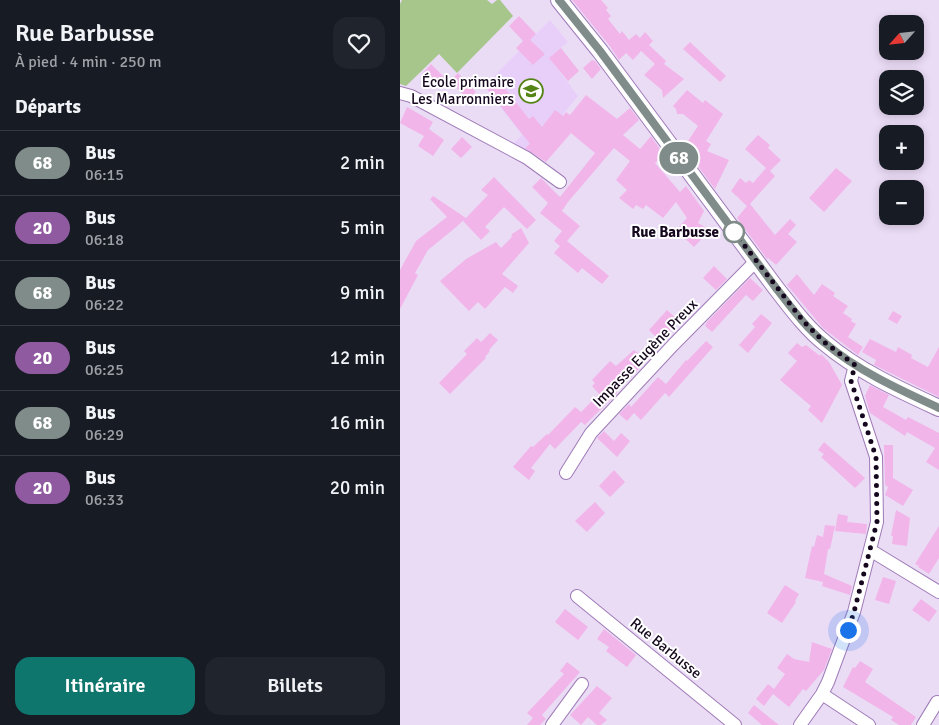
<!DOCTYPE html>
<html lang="fr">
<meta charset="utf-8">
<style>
:root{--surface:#171b24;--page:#20242c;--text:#f1f3f6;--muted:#9ea1a6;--line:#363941;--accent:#0f766e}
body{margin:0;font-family:Signika,sans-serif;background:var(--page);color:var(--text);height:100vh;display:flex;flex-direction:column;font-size:19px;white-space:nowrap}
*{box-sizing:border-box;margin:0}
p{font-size:16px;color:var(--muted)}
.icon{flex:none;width:28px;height:28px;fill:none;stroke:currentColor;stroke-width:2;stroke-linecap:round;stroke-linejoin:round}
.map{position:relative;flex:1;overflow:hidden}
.details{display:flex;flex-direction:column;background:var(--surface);width:400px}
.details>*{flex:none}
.badge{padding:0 10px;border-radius:16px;font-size:18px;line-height:32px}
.needle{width:32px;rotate:243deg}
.controls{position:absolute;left:479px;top:15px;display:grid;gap:10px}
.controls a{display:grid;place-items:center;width:45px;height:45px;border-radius:10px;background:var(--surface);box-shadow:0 2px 8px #0003;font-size:25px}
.you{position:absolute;width:25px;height:25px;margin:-12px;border:4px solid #fff;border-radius:50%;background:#1a73e8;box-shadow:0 0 0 8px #1a73e833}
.map>.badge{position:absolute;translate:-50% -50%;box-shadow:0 0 0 2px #fff}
h2{padding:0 15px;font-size:19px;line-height:45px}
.round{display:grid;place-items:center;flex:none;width:52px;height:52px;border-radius:15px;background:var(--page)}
.overview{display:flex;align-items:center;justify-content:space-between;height:85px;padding:0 15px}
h1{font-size:24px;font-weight:600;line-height:38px}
.primary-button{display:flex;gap:10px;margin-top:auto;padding:10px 15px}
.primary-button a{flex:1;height:58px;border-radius:15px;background:var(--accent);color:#fff;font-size:20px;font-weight:600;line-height:58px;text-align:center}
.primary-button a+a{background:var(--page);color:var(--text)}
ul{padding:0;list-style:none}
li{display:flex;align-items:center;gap:15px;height:65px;padding:0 15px;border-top:1px solid var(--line)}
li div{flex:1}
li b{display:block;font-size:19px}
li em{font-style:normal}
li .badge{min-width:55px;font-weight:700;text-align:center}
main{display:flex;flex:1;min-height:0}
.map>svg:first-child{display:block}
</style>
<main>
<section class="details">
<div class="overview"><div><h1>Rue Barbusse</h1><p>À pied · 4 min · 250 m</p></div><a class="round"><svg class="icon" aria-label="heart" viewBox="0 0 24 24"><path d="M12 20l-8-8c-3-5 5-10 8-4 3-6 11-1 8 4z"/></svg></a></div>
<h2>Départs</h2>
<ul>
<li><span class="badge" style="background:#808c89;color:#fff">68</span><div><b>Bus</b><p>06:15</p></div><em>2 min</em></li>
<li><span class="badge" style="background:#8f5aa0;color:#fff">20</span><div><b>Bus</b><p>06:18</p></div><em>5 min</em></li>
<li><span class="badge" style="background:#808c89;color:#fff">68</span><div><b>Bus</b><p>06:22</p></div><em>9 min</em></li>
<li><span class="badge" style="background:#8f5aa0;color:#fff">20</span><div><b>Bus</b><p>06:25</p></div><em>12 min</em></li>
<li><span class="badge" style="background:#808c89;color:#fff">68</span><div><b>Bus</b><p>06:29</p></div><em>16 min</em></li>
<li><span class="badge" style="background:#8f5aa0;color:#fff">20</span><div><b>Bus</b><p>06:33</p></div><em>20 min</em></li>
</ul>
<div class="primary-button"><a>Itinéraire</a><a>Billets</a></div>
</section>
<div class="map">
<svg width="539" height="725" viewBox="0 0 539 725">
<rect width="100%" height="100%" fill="#ebdcf6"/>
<!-- built -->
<path fill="#e8cff9" d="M150 20 168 42 156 52 160 59 154 64 178 96 129 156 114 143 122 135 84 86Z"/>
<!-- green -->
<path fill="#a6c68b" d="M2 0H87L92 4 97 0H100L113 16 57 73 39 54 6 86 0 84V4Z"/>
<!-- building -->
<path fill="#f1b5e9" d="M172 0H201L208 8 206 10 211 16 208 19 220 34 222 31 229 40 236 34 240 38 245 32 253 41 249 45 266 61 264 64 284 79 263 98 262 90 244 75 255 64 241 51 233 60 226 53 219 60 209 45Z
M119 16 136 34 130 40 145 54 133 65 116 48 123 41 109 26Z
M290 42 326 76 320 82 283 49Z
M161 48 179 71 168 81 149 58Z
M192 60 195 61 201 69 192 79 183 68Z
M31 64 45 78 35 89 21 75Z
M58 73 76 92 68 99 50 81Z
M96 77 129 119 133 116 142 127 155 110 163 116 166 112 170 115 186 95 217 119 230 108 239 120 223 135 240 149 251 136 264 155 255 163 280 192 286 186 304 211 298 223 310 230 294 247 281 235 284 231 279 227 287 218 276 202 263 218 246 205 243 209 236 205 233 209 219 198 227 190 216 180 230 161 214 148 168 202 162 211 180 226 167 241 209 276 202 284 182 268 178 273 154 253 160 246 154 241 162 231 140 213 148 203 132 187 141 178 160 197 195 153 171 133 146 162 125 148 130 144 85 86Z
M287 90 303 103 305 100 323 114 306 141 311 144 307 151 329 160 315 189 282 145 288 141 298 126 283 114H277L276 109 273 106Z
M7 107 33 122 29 129 44 140 33 156 18 146 24 136 0 123Z
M358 135 370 145 368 148 381 160 370 171 375 176 350 204 375 235 390 219 396 225 388 234 397 242 376 265 368 258 367 259 337 218 347 206 331 191 340 178 346 183 349 180 353 183 366 168 345 149Z
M62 137 72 147 61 158 51 149Z
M436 168 452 181 424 212 409 198Z
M94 177 136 220 127 229 104 207 85 227 90 231 81 240 63 221 88 195 81 190Z
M33 196 66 218 55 228 28 250 15 273 18 275 0 309V270L16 241 47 217 30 199Z
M121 228 129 243 102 274 118 286 113 293 105 287 85 309 78 302 69 311 40 281 66 259 96 242 101 248 111 238 112 234Z
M314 266 327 279 316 290 303 278Z
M397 274 414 295 422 284 435 293 433 296 448 306 443 313 452 319 451 321 456 324 448 337 463 347 458 355 423 328 387 285Z
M350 278 363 290 353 301 346 295 312 332 305 326 307 322Z
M267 310 278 320 261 342 249 330Z
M493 311 502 316 497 324 488 319Z
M361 314 372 323 348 353 339 345 355 327 352 324Z
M90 333 98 340 89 350 90 351 85 357 86 358 50 394 39 383 67 354 64 351 77 338 81 342Z
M470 339 496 352 498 347 512 355 511 358 528 367 539 347V397L474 365 476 360 462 352Z
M306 341 313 347 269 397 265 393 241 420 234 413 227 421 219 414 229 404 231 407 258 377 266 384 286 360 287 361Z
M397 343 402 347 406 345 420 356 421 354 429 362 442 385 422 423 408 410 411 406 380 380 397 361 388 353Z
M234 350 245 359 243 362 244 363 230 378 228 377 216 392 217 393 185 425 181 422 155 449 150 444 131 468 135 471 129 480 113 467 131 446 133 447 147 434 148 435 175 407 181 412 199 394 192 386 195 383 192 380 210 361 216 366Z
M470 385 489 395 483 407 506 420 508 417 539 433V470L526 462 535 448 507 432 505 436 470 413 465 396Z
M204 431 214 441 221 433 230 441 217 457 197 438Z
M424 442 465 478 455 488 421 457 424 454 418 450Z
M484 445H493V478L513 490 503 506 485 495 488 487 485 485Z
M214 470 225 482 210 497 199 486Z
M195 502 205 513 187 532 175 521Z
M496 510 510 518 507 546 492 544 493 536H491Z
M438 514 448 516 447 522 467 524 466 534 435 531Z
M425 525 435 526 430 549H428L424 574 452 586 450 595 422 586 423 582 405 578 412 546 414 547 417 535 423 537Z
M539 526V558L529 574 518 567 519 566 515 564Z
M483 577 496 581 489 604 475 600Z
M385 585 399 594 395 601 396 602 382 623 367 613Z
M521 599 537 611 529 622 512 610Z
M165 609 188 627 178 640 155 622Z
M204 629 236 655 227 667 206 651 209 647 197 639Z
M412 642 432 649 424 670 406 691 403 689 389 707 373 694 364 706 356 699 368 684 374 689 385 674 377 668 387 654 394 659 409 662Z
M460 661 473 669 465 682 516 717 511 725H499L491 720 493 717 443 687 453 667 455 668Z
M167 662 180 672 142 715 146 719 140 725H127L133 718 127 713 164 674 160 671Z
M197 686 212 698 199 713 207 720 201 725H197L188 717 181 725 170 715Z
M354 705 379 725H362L348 713Z"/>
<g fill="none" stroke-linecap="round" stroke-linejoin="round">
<!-- minor casing -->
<g stroke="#9f7bb7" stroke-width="14">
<path id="minor" d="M0 93 11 96 127 158 160 182
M166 473 191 433 273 345 356 261
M470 550 539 592
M177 596 335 725
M422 694 469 725
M152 725 182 684
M400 725 422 694 428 682 454 612 477 522 476 457 451 381 455 365
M523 725 537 702 539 703"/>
</g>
<!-- major casing -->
<g stroke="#9f7bb7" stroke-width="18">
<path id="major" d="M159 0 200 51 376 288C391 307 406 328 425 343 458 371 500 390 539 408"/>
</g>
<!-- minor -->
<use href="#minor" stroke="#fff" stroke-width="12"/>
<!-- major -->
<use href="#major" stroke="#fff" stroke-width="16"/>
</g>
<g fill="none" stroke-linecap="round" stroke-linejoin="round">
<!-- line casing -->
<g stroke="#fff" stroke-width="11">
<path id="line" d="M159 0 200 51 376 288C391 307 406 328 425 343 458 371 500 390 539 408"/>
</g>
<!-- line -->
<use href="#line" stroke="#808c89" stroke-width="8"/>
<!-- walk -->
<path stroke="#15071d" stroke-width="5" stroke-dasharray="0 9" d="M334 232 404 322 424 342 455 365 451 381 476 457 477 522 454 612 448 630"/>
</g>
<!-- icons -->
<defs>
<g id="school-ring" transform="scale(1.25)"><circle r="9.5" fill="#fff" stroke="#538415" stroke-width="1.5"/><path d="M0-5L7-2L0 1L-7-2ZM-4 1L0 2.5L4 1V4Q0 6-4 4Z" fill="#538415"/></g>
</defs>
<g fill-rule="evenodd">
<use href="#school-ring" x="131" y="91"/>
</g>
<!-- markers -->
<circle fill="#fff" stroke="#808c89" stroke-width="2.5" cx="334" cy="232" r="10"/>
<g text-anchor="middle" stroke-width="4" stroke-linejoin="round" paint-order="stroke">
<!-- poi labels -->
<g font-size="15" fill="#15071d" stroke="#fff" text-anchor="end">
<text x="114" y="87">École primaire<tspan x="114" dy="17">Les Marronniers</tspan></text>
</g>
<!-- stop labels -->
<g font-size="15" font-weight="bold" fill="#15071d" stroke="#fff" text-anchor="end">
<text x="319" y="237">Rue Barbusse</text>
</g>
<!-- street labels -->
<g font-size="15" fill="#15071d" stroke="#fff">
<text transform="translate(245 353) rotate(-46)" y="5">Impasse Eugène Preux</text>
<text transform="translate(266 648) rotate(39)" y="5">Rue Barbusse</text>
</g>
</g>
</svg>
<div class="controls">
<a><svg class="needle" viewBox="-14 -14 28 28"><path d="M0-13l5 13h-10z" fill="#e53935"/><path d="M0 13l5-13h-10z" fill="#9ea1a6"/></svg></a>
<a><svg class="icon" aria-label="layers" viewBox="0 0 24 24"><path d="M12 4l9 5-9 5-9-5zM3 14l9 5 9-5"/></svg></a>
<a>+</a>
<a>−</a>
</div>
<div class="you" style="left:448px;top:630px"></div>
<b class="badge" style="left:279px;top:158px;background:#808c89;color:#fff">68</b>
</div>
</main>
